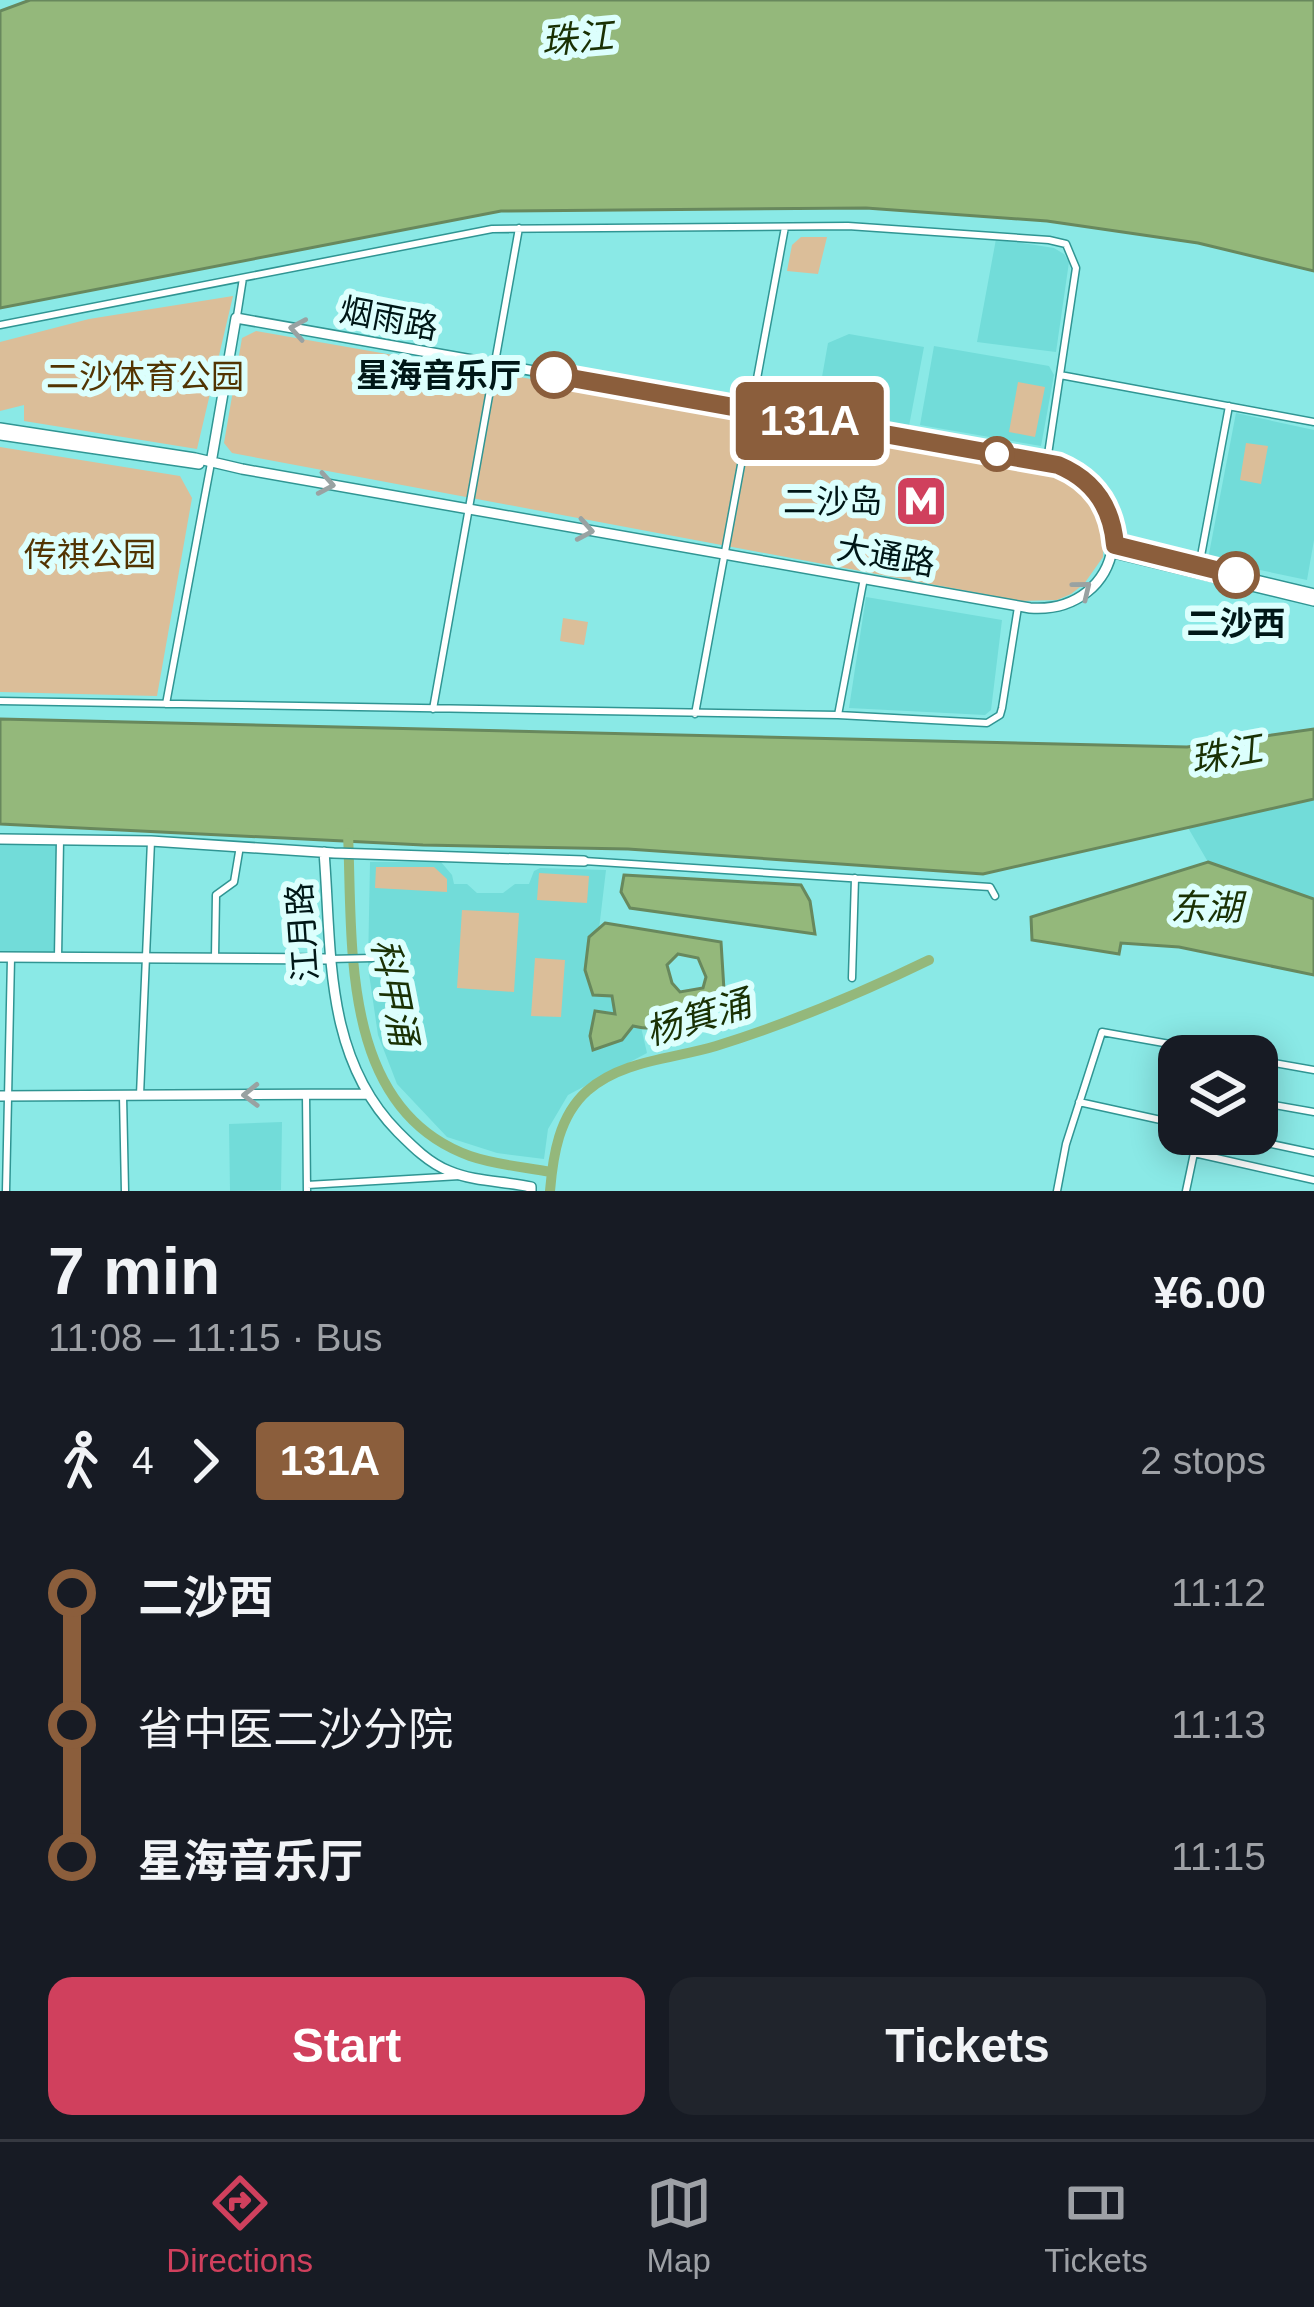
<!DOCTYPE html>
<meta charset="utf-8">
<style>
:root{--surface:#171b24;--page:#20242c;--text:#f1f3f6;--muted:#9ea1a6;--line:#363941;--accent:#d0405d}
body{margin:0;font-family:Arial,"Noto Sans SC",sans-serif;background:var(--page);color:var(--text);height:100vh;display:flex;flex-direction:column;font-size:45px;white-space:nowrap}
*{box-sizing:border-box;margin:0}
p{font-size:39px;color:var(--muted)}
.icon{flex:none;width:66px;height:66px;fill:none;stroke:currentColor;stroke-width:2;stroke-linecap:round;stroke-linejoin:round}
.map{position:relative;height:1191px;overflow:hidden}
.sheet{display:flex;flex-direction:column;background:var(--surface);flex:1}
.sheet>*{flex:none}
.badge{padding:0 24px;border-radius:9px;font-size:42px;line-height:78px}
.tools{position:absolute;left:1158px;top:1035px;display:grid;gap:24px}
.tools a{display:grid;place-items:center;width:120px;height:120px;border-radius:24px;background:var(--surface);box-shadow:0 6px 30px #0003;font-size:60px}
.map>.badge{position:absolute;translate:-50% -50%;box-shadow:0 0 0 6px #fff}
.legs{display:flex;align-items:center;gap:18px;height:132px;padding:0 48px;font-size:39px}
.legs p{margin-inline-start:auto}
.headline{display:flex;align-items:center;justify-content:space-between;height:204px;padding:0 48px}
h1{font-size:66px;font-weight:700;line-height:90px}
.button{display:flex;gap:24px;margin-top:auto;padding:24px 48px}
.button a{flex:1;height:138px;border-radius:24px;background:var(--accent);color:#fff;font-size:48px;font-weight:700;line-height:138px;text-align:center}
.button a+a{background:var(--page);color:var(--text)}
ul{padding:0 48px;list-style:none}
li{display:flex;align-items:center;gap:42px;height:132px;font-size:45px}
li i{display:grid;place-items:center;width:18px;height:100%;margin:0 15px;background:currentColor}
li i::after{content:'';width:30px;height:30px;margin:-15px;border:9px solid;border-radius:50%;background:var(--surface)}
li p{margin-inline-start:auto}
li:first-child i{background:linear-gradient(#0000 50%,currentColor 0)}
li:last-child i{background:linear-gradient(currentColor 50%,#0000 0)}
.tabs{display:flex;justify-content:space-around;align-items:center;height:168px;border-top:3px solid var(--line);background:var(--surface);font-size:33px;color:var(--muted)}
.tabs a{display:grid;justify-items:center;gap:6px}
.tabs .selected{color:var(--accent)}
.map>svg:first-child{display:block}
</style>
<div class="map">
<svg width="1314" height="1191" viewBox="0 0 1314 1191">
<rect width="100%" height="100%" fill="#8ae9e6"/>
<!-- built -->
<path fill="#72dcd9" d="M996 239 1054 248 1064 254 1069 262 1056 352 977 342Z
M849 334 924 347 909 426 816 411 828 343Z
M934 346 1049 366 1054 375 1041 446 920 425Z
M1236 413 1314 430V540L1307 580 1208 559Z
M866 597 1002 620 991 710 985 715 849 708Z
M1314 799V899L1208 862 1187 826Z
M0 844 56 845 55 953H0Z
M370 862H441L452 875 454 884H467L477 893H503L515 884H529L534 871 540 868 606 870 597 946 641 1027 647 1053 568 1095 548 1129 544 1159 497 1153 447 1137 397 1084 378 1035 368 967Z
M282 1122 281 1190 230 1191 229 1124Z"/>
<!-- green -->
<path fill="#dbbe99" d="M801 237H827L818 274 787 271 792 245Z
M233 296 197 449 24 421V405L0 411V342L89 319Z
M256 331 874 439 1056 475 1092 499 1104 524 1103 557 1084 584 1071 594 1057 600 1020 601 232 453 224 443 242 338Z
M1018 382 1045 387 1035 437 1009 432Z
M1246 443 1268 446 1261 484 1240 480Z
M0 447 180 476 192 498 157 696 0 692Z
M563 618 588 622 584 645 560 641Z
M376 867H434L447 879V892L375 888Z
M539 873 589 876 587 903 537 900Z
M462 910 519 913 514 992 457 988Z
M535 958 565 960 561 1017 531 1016Z"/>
<!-- water -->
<path fill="#94b87b" stroke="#68885d" stroke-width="3" fill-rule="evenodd" d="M30 0H1314V271L1198 243 1047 221 866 208 501 211 0 308V11Z
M0 719 1187 747 1314 729V799L983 874 628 849 423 845 0 824Z
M1208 862 1314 899V975L1179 947 1121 943 1119 954 1032 940 1031 917Z
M624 875 801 885 810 901 815 934 630 908 621 892Z
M605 923 721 942 724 990C692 1012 674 1036 633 1026L622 1040 593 1050 590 1036 595 1011 615 1014 612 996 593 995 585 970 589 937ZM678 954 698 958 706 977 703 988 680 992 672 983 667 965Z"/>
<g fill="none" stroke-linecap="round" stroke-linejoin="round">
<!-- river -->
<path stroke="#94b87b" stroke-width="10" d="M348 833C353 944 339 1109 470 1156 496 1165 524 1167 551 1172
M550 1191C553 1155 559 1116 587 1091 622 1060 673 1059 716 1046 790 1023 859 994 929 960"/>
<!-- street casing -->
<g stroke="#309593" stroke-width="9">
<path id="street" d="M237 316 243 278
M0 325 492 229 848 226 1049 240 1066 244 1076 268 1047 461
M1060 375 1314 422
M1198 572 1229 406
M0 701 838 715 987 723 1000 715 1002 708 1018 607
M166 704 211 463
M433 709 519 228
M695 714 785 227
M838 715 864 578
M584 861 990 887 995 896
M58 957 60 840
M215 957 216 895 234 882 240 846
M329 959 373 958
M852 978 855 878
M1257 1060 1314 1070
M306 1094 307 1191
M140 1095 151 841
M123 1096 125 1191
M1079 1102 1179 1124
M1257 1102 1314 1112
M1224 1134 1314 1153
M1194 1153 1314 1180
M307 1185 460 1176
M6 1191 11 958
M1057 1191 1066 1144 1102 1032 1237 1056
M1186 1191 1198 1134"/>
</g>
<!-- secondary casing -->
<g stroke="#309593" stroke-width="12">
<path id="secondary" d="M0 428 195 458 242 469 1030 608C1125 615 1149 489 1047 462L236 318 211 463
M0 435 199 464
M1115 546 1174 561
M1114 553 1314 601
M1231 574 1314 594
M0 839 151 841 334 853 584 861
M324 852C332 949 323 1056 398 1132 413 1147 429 1163 449 1171 475 1182 504 1181 531 1187V1191
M0 957 329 959
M0 1096 368 1094"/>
</g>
<!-- street -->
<use href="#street" stroke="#fff" stroke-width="6"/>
<!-- secondary -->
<use href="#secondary" stroke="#fff" stroke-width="9"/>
</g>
<!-- one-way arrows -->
<defs><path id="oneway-chevron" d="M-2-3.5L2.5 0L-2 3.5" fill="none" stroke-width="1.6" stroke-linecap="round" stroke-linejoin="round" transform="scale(3)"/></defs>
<g stroke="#99a2a2">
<use href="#oneway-chevron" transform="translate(298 329) rotate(-170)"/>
<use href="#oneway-chevron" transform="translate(326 484) rotate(10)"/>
<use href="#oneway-chevron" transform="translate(585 530) rotate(10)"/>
<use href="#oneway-chevron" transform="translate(1083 589) rotate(-39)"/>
<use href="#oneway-chevron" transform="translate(251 1095) rotate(179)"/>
</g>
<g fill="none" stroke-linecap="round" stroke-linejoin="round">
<!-- line-1 casing -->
<g stroke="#fff" stroke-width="27">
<path id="line-1" d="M554 375 1058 465C1094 480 1112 507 1115 545L1236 575"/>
</g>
<!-- line-1 -->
<use href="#line-1" stroke="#8b5e3c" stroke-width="18"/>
</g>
<!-- icons -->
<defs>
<g id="metro-square" transform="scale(2.7)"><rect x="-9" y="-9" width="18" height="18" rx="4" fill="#d0405d" stroke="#dcfffd"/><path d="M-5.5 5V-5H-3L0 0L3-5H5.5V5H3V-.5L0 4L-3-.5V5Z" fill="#fff"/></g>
</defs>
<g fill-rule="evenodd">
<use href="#metro-square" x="921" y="501"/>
</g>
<!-- markers -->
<g fill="#fff" stroke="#8b5e3c" stroke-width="6">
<circle cx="554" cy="375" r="21"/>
<circle cx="997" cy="454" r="15"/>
<circle cx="1236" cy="575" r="21"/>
</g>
<g text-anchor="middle" stroke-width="12" stroke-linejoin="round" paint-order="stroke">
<!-- street labels -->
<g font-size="33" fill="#001717" stroke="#dcfffd">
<text transform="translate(389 318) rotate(11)" y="12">烟雨路</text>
<text transform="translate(886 555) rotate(10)" y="12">大通路</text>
<text transform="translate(302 932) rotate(-94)" y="12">江月路</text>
</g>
<!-- stop labels -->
<g font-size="33" font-weight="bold" fill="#001717" stroke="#dcfffd" text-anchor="end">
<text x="521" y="387">星海音乐厅</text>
<text x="1236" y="635" text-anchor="middle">二沙西</text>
</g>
<!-- park labels -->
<g font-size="33" fill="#523402" stroke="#dcfffd">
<text x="145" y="388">二沙体育公园</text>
<text x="90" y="566">传祺公园</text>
</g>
<!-- poi labels -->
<g font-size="33" fill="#001717" stroke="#dcfffd" text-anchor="end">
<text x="882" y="513">二沙岛</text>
</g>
<!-- water labels -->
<g font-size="36" font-style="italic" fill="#1a3104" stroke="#dcfffd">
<text transform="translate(577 38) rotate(-5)" y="13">珠江</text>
<text transform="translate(1226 754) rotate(-10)" y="13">珠江</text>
<text x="1206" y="920">东湖</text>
<text transform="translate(395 992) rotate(79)" y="13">科甲涌</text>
<text transform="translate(698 1017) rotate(-17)" y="13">杨箕涌</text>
</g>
</g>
</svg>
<div class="tools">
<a><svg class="icon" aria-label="layers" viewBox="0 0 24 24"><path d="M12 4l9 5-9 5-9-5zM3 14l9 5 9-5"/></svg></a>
</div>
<b class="badge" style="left:810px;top:421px;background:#8b5e3c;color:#fff">131A</b>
</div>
<section class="sheet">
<div class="headline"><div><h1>7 min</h1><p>11:08 – 11:15 · Bus</p></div><b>¥6.00</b></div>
<div class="legs"><svg class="icon" aria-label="walk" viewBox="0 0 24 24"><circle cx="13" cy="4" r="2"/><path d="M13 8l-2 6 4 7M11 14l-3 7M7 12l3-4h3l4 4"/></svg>4<svg class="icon" aria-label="forward" viewBox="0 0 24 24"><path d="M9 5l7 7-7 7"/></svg><b class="badge" style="background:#8b5e3c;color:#fff">131A</b><p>2 stops</p></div>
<ul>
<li><i style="color:#8b5e3c"></i><b>二沙西</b><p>11:12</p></li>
<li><i style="color:#8b5e3c"></i><span>省中医二沙分院</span><p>11:13</p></li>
<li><i style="color:#8b5e3c"></i><b>星海音乐厅</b><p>11:15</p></li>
</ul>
<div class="button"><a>Start</a><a>Tickets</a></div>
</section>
<nav class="tabs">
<a class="selected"><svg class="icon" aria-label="directions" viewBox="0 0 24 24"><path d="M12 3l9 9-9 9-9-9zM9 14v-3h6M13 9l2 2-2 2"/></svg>Directions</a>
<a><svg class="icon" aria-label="map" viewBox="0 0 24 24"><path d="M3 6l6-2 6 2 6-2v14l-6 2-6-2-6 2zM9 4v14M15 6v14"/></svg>Map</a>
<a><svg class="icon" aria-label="tickets" viewBox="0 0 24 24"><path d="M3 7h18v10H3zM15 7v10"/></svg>Tickets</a>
</nav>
